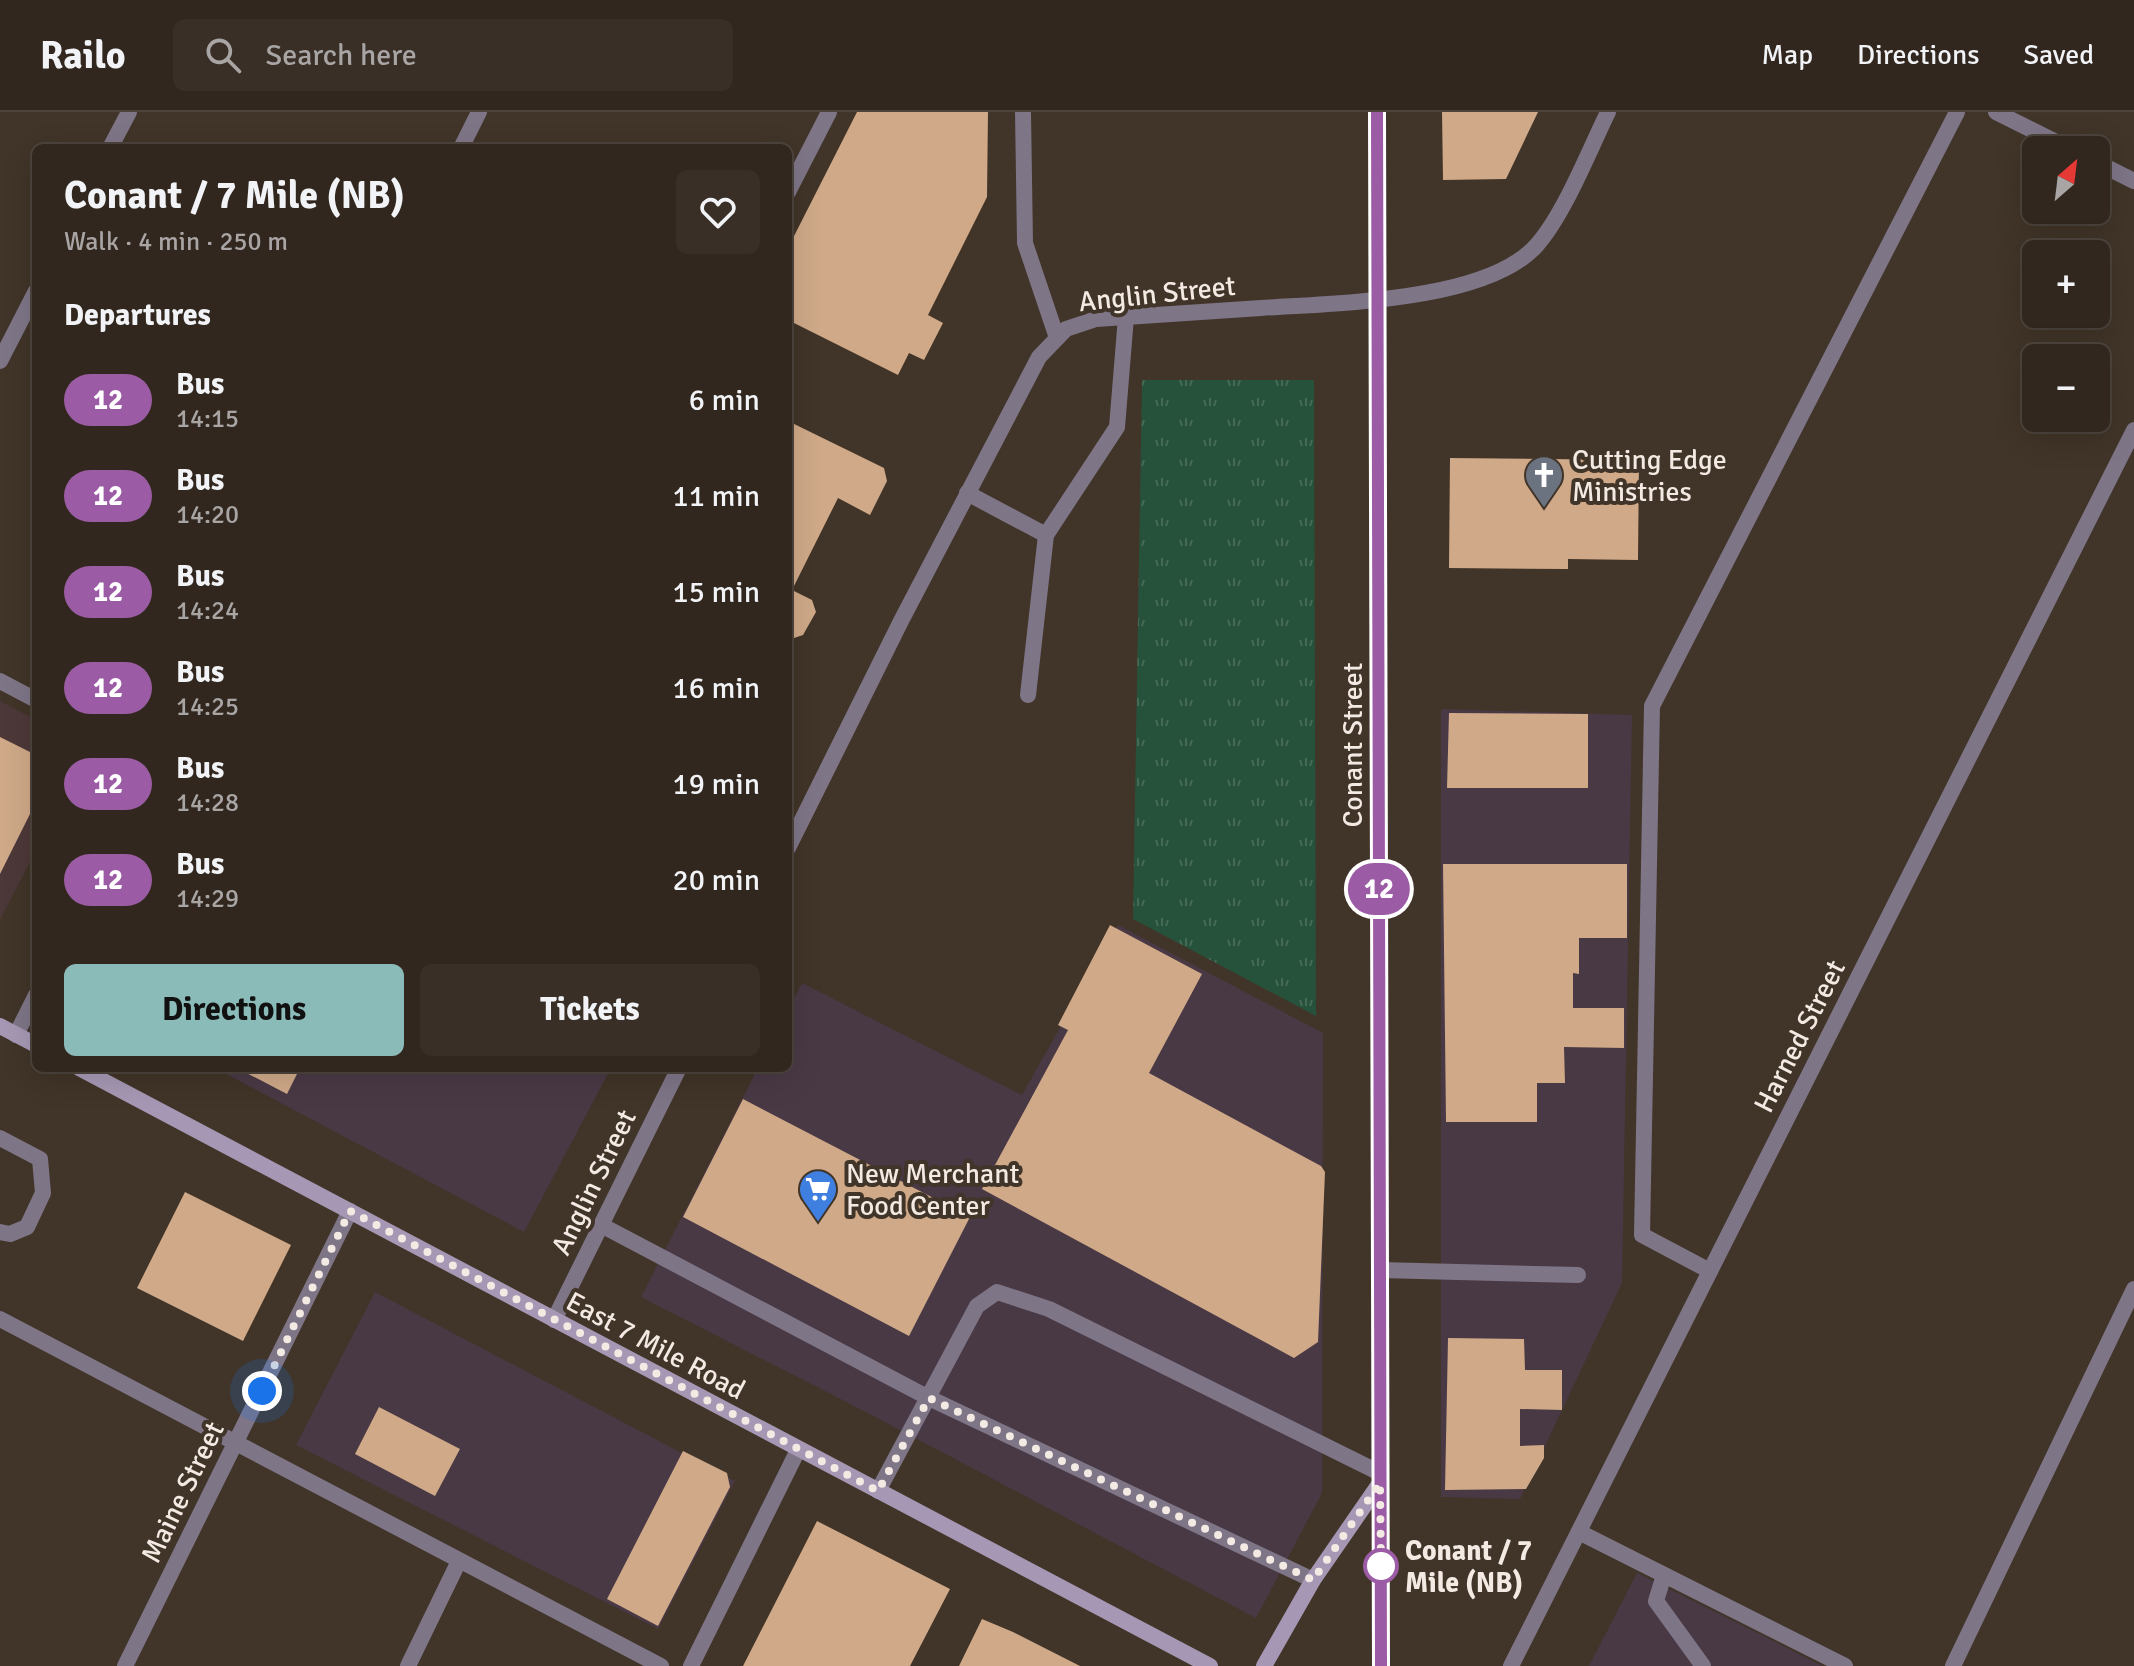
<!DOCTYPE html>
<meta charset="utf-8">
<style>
:root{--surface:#31271e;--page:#392f27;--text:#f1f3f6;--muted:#a8a5a4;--line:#4c443c;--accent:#8bbbb9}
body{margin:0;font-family:Signika,sans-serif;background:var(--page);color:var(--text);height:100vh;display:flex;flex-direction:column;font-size:30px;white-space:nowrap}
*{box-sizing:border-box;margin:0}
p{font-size:26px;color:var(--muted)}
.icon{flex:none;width:44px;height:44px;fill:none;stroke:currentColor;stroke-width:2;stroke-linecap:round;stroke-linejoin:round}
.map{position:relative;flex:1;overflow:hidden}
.sheet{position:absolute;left:32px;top:32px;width:760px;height:928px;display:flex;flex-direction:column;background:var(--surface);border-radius:12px;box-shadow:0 8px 32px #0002,0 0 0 2px var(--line)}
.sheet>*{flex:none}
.badge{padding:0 16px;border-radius:26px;font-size:28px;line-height:52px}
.needle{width:52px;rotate:28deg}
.controls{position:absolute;left:2022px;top:24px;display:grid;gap:16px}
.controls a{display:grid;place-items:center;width:88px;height:88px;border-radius:12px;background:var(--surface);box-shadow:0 8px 32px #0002,0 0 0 2px var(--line);font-size:40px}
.you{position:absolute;width:40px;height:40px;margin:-20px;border:6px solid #fff;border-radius:50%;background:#1a73e8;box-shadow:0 0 0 12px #1a73e833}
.map>.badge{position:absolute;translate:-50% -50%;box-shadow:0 0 0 4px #fff}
h2{padding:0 32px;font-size:30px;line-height:72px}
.round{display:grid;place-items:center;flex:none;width:84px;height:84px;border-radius:12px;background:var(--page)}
.summary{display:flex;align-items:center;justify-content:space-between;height:136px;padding:0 32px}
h1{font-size:38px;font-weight:800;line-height:60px}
.button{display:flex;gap:16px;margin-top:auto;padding:16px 32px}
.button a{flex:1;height:92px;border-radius:12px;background:var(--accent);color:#111;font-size:32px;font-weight:800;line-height:92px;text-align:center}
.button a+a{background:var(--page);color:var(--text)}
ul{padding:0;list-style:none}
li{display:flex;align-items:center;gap:24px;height:96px;padding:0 32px}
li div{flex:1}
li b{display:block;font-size:30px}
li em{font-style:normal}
li .badge{min-width:88px;font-weight:700;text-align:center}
header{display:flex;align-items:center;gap:48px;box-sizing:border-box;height:112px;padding:0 40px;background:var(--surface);border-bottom:2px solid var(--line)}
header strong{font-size:38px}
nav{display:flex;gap:44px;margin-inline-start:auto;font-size:28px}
.search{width:560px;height:72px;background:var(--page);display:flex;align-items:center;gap:20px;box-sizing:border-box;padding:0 28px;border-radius:12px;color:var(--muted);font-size:30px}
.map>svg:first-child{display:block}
</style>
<header>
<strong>Railo</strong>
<div class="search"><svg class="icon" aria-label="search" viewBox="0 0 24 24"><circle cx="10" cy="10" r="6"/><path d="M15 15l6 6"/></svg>Search here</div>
<nav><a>Map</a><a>Directions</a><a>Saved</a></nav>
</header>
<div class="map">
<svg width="2134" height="1554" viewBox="0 0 2134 1554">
<defs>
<pattern id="grass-tufts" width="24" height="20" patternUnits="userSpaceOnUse" patternTransform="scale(2)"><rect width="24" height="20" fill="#26513a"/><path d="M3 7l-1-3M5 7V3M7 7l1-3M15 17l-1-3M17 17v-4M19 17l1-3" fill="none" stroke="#466a56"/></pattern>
</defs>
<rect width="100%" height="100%" fill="#413428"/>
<!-- commercial -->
<path fill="#493945" d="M1441 597 1632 603 1622 1171 1520 1387 1441 1385Z
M1118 813 1323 921 1322 1381 1256 1506 862 1298 641 1185 758 956H788V898L802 871 1022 983Z
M215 956H611L524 1120Z
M375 1180 735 1369 658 1517 296 1333Z
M1637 1461 1766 1525 1822 1554H1589Z"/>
<!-- education -->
<path fill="#4d3839" d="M0 589 36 608V738L0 808Z"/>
<!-- grass -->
<path fill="url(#grass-tufts)" d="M1142 268H1314L1316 904 1133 807Z"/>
<!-- building -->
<path fill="#cfa988" d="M857 0H988L987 85 928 203 943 211 924 248 909 241 898 263 788 208V128L791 130Z
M1442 0H1538L1506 67 1443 68Z
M788 309 884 356 887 369 870 403 838 386 792 478 812 488 816 500 803 523 791 527 788 526Z
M1450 346 1639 348 1638 448 1568 447V457L1449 456Z
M1449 601 1588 602V676H1447Z
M0 625 36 643V690L0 762Z
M1443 752H1627V826H1579V862L1573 861V896H1624V936L1564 935 1565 971H1537V1010H1446Z
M1110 813 1202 862 1149 961 1321 1054 1325 1060 1318 1230 1294 1246 982 1077 1068 918 1058 913Z
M237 956H300L287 982Z
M743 987 970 1105 909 1224 683 1105Z
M185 1080 291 1133 243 1229 137 1176Z
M1448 1226 1524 1227 1525 1258H1562V1298L1520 1297V1334L1544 1333V1346L1526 1377 1445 1378Z
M379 1295 460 1337 435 1384 355 1342Z
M683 1339 727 1361 730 1375 658 1514 607 1487Z
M817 1409 950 1477 910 1554H743Z
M982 1507 1013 1520 1080 1554H959Z"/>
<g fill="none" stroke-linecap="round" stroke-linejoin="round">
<!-- lane -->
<path stroke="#7e7587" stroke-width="16" d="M1023 0 1025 131 1057 226
M110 36 129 0
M788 80 829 0
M0 249 36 179
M967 381 1046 423 1028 583
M1046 423 1117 315 1126 205
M0 569 36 588
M0 1026 40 1047 43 1081 27 1115 10 1122 0 1120
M601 1113 929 1286 1313 1468
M1380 1158 1578 1163
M1710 1159 1642 1123 1652 594 1957 0
M0 1207 661 1554
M878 1379 977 1194 997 1180 1049 1197 1380 1361
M1579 1420 1845 1554
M1664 1463 1656 1489 1703 1554
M408 1554 459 1449
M1953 1554 2134 1177"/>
<!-- street -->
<path stroke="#7e7587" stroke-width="16" d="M1996 0 2072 38
M461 36 479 0
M2096 50 2134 69
M788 736 901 509 1039 245 1066 217 1096 207C1151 203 1206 200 1261 196 1333 191 1485 190 1536 134 1564 103 1589 39 1608 0
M16 923 36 883
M554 1208 679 956
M125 1554 350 1099
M691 1554 798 1338
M1511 1554 2134 318"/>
<!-- secondary -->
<path stroke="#a698b4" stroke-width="16" d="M1377 0 1381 1554
M0 914 36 933
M79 956 1210 1554
M1264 1554 1313 1468 1380 1371"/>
</g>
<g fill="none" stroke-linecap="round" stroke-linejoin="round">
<!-- line casing -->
<g stroke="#fff" stroke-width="18">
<path id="line" d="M1377 0 1381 1554"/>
</g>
<!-- line -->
<use href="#line" stroke="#9b5ba5" stroke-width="12"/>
<!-- walk -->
<path stroke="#f3eae3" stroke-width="8" stroke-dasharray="0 14.4" d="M262 1279 350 1099 878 1379 929 1286 1313 1468 1380 1371 1381 1454"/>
</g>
<!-- icons -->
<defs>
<g id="church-pin" transform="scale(2)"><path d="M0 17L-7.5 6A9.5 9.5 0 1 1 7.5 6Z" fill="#6b7280" stroke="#413428"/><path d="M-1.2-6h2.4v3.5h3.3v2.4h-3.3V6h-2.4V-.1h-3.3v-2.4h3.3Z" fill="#fff"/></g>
<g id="supermarket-pin" transform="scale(2)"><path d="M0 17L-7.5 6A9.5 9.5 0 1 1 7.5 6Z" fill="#3f7fe0" stroke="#413428"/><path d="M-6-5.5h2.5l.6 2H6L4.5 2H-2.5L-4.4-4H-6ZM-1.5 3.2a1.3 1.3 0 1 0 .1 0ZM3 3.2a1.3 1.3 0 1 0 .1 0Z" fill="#fff"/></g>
</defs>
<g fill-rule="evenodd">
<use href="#church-pin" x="1544" y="363"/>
<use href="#supermarket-pin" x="818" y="1077"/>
</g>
<!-- markers -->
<circle fill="#fff" stroke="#9b5ba5" stroke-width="4" cx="1381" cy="1454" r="16"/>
<g text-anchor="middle" stroke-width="8" stroke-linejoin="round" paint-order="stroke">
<!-- street labels -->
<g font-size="28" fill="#f3eae3" stroke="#413428">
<text transform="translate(1157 181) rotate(-6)" y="10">Anglin Street</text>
<text transform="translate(1352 633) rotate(-90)" y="10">Conant Street</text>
<text transform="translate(1799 924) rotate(-63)" y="10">Harned Street</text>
<text transform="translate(593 1070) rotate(-64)" y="10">Anglin Street</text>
<text transform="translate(656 1233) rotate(28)" y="10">East 7 Mile Road</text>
<text transform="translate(182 1380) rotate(-64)" y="10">Maine Street</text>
</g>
<!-- poi labels -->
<g font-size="28" fill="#f3eae3" stroke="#413428" text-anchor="start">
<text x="1572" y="357">Cutting Edge<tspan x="1572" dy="32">Ministries</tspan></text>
<text x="846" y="1071">New Merchant<tspan x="846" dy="32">Food Center</tspan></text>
</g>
<!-- stop labels -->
<g font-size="28" font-weight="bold" fill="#f3eae3" stroke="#413428" text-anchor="start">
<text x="1405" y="1448">Conant / 7<tspan x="1405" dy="32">Mile (NB)</tspan></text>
</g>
</g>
</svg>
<div class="controls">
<a><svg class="needle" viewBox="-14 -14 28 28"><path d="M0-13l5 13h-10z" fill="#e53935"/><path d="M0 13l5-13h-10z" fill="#a8a5a4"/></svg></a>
<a>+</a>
<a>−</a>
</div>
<div class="you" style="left:262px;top:1279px"></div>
<b class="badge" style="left:1379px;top:777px;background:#9b5ba5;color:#fff">12</b>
<section class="sheet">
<div class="summary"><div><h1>Conant / 7 Mile (NB)</h1><p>Walk · 4 min · 250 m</p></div><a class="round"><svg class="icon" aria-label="heart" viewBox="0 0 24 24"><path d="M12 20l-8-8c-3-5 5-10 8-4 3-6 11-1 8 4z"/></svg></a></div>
<h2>Departures</h2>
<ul>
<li><span class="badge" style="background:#9b5ba5;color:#fff">12</span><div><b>Bus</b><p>14:15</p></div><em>6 min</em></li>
<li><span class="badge" style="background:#9b5ba5;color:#fff">12</span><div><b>Bus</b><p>14:20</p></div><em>11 min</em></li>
<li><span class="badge" style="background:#9b5ba5;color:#fff">12</span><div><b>Bus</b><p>14:24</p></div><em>15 min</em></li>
<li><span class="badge" style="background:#9b5ba5;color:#fff">12</span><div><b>Bus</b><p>14:25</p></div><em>16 min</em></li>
<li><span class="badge" style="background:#9b5ba5;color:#fff">12</span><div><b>Bus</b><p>14:28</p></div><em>19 min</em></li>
<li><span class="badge" style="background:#9b5ba5;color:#fff">12</span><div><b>Bus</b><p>14:29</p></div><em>20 min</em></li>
</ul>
<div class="button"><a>Directions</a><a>Tickets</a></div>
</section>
</div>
